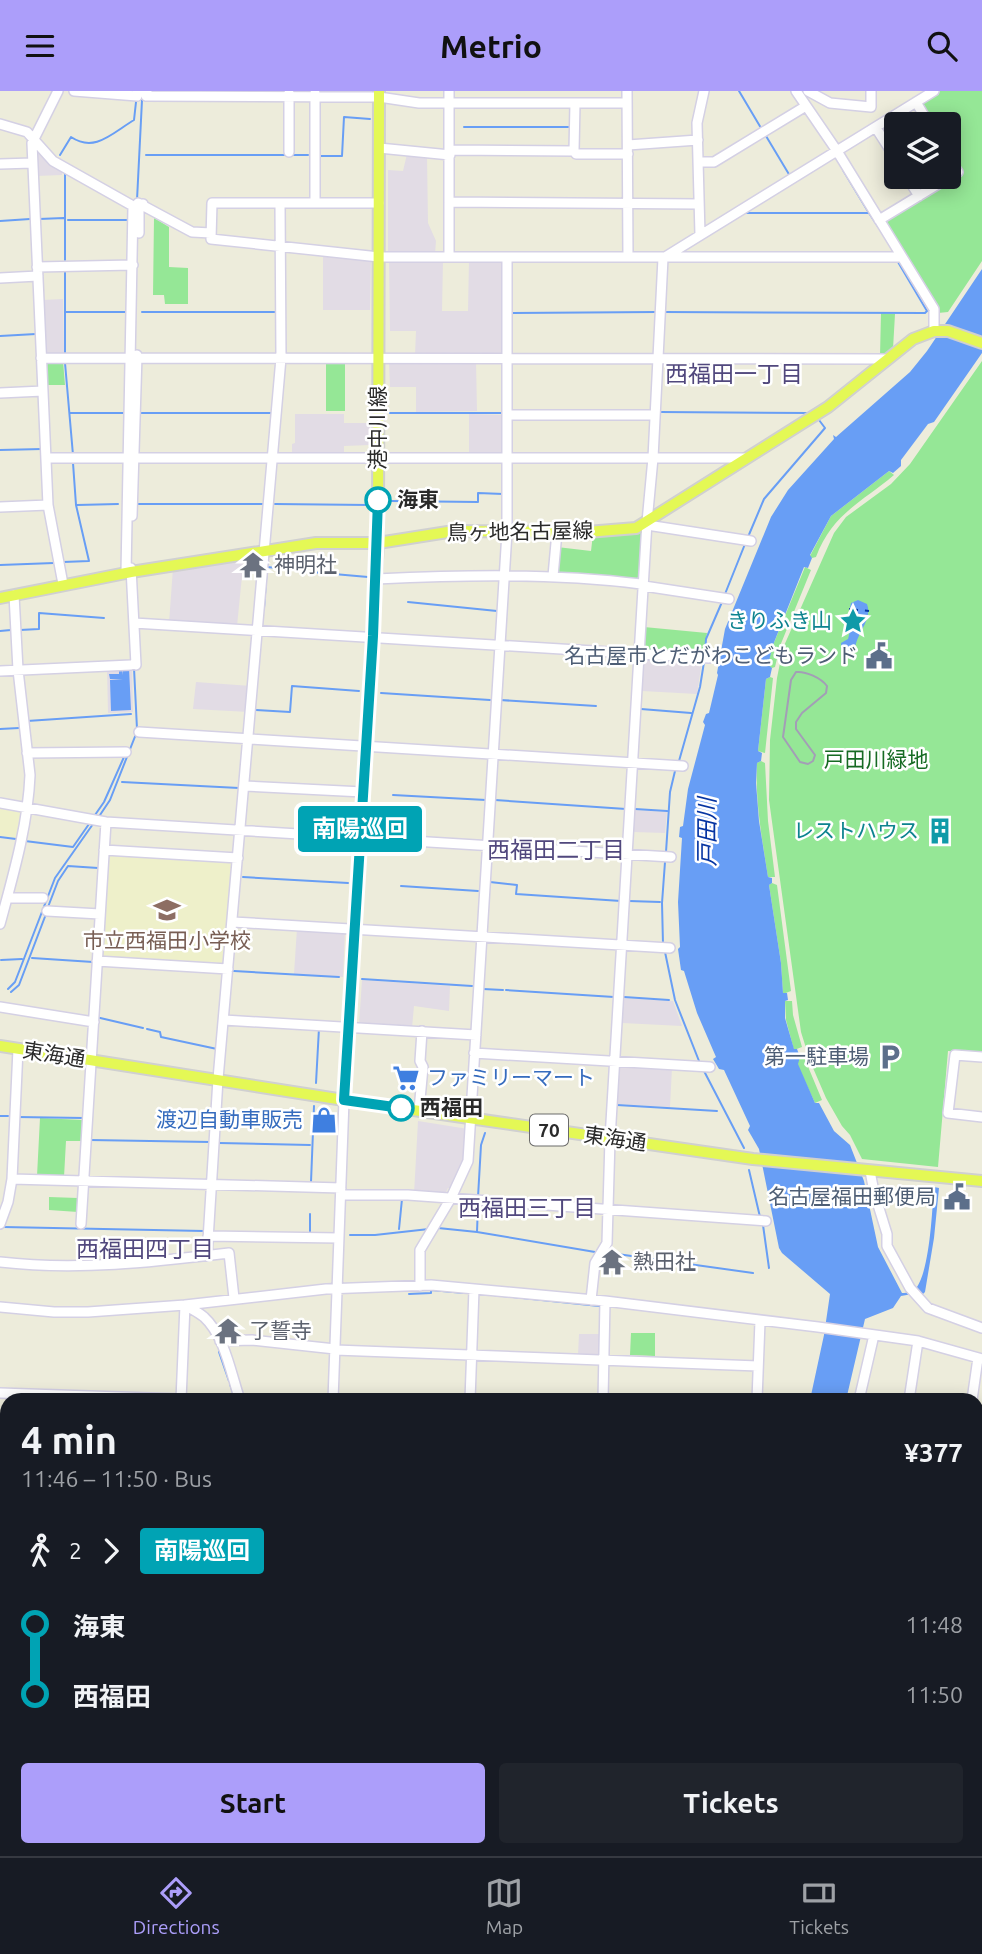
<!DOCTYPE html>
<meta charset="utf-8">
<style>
:root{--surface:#171b24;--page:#20242c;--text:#f1f3f6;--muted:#9ea1a6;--line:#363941;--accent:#ac9efa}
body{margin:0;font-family:Ubuntu,"Noto Sans JP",sans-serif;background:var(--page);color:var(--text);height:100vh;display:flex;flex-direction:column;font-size:26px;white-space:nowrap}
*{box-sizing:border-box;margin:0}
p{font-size:23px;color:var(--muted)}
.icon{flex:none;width:38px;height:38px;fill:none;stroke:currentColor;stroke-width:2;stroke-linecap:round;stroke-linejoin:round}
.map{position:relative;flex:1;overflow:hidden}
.sheet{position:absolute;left:0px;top:1302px;width:984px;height:464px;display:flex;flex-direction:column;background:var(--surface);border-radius:21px 21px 0 0;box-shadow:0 4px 18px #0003}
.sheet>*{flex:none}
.badge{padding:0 14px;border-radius:5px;font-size:24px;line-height:46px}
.buttons{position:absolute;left:884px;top:21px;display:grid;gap:14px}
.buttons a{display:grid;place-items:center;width:77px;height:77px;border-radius:7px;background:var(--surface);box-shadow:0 4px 18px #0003;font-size:35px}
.map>.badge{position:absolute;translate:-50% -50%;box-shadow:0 0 0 4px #fff}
.legs{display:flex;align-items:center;gap:10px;height:77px;padding:0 21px;font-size:23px}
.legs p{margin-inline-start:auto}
.head{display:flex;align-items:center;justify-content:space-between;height:119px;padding:0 21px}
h1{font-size:38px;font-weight:700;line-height:52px}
.action{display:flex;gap:14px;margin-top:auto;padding:14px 21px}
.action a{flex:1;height:80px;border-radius:7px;background:var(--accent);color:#111;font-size:28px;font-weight:700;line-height:80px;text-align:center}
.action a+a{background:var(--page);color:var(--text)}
ul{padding:0 21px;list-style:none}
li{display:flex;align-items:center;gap:24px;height:70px;font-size:26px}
li i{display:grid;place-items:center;width:10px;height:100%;margin:0 9px;background:currentColor}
li i::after{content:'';width:18px;height:18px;margin:-9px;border:5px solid;border-radius:50%;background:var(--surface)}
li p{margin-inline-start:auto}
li:first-child i{background:linear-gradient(#0000 50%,currentColor 0)}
li:last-child i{background:linear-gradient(currentColor 50%,#0000 0)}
header{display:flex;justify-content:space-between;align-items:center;height:91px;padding:0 21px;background:var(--accent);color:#111;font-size:32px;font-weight:700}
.dock{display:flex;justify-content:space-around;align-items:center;height:98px;border-top:2px solid var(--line);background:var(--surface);font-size:19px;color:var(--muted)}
.dock a{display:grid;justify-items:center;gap:4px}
.dock .current{color:var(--accent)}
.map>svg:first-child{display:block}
</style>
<header><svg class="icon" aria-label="menu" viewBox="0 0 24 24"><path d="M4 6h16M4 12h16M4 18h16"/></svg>Metrio<svg class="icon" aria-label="search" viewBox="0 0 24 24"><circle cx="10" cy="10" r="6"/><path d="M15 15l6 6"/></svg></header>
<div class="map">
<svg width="982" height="1765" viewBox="0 0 982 1765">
<rect width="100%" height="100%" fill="#edecdb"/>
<!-- industrial -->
<path fill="#e2dce5" d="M36 53 62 77V84L36 85Z
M407 63 427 65 428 132 436 150 435 163 388 162V79L403 80Z
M323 163 371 168 370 219H323Z
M389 168 443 169 442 220H468L469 169H504L503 265 415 264 416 240H390Z
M63 208 64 265 44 263 42 209Z
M389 270H476L477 320 416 321V296H390Z
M295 323H344V332H370V354L344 355V364L292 365V353L295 352Z
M469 323 502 324V365H469Z
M244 465 237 535 169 532 173 477Z
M647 566 702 570 697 603 642 600 644 568Z
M132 577 133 621 108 622 107 578Z
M196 591 251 595 249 621 193 618Z
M635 719 667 721 665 742 633 741Z
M297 837 345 840 343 886 294 883Z
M362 889 450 895 449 920 414 915 412 937 359 934Z
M623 907 673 910 682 935 622 932Z
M618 975 672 977 670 1016 616 1013Z
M418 1030 468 1038 466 1070 453 1097H448L444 1105 414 1103Z
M579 1243H600V1265L578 1264Z
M171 1759H305V1765H171Z"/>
<!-- education -->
<path fill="#eef0ca" d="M0 715 22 719 24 722 18 747 0 745Z
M107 762 234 770 224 875 100 867Z
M977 1466H982V1686H977Z"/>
<!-- green -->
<path fill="#95e796" d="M938 0H982V170L948 221 938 222 885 135 886 130 961 83 949 61 948 33H932L919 11Z
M154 127 169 136V176L188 177V213H165L164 204H153Z
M881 222 895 223 893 258 886 265H880Z
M48 270H63L65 294H46L45 272Z
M326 270H345V320H326Z
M982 270V963L948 960 938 1076 862 1068 850 1044 842 1035 826 1007 810 970 801 941 769 709 770 649 777 587 783 557 834 442 846 426 891 393 910 373Z
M889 380 894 384C862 411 832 423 816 466L812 467 810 465 831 425Z
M644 436 641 490 556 484 557 456 591 460 593 443Z
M805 476 811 479 780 555 775 576 772 577 767 575 773 554Z
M644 536 707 542 703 564 643 559Z
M770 586 773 587 765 662 758 660 766 588Z
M761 670 765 672 768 730 775 786H768C762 748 755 710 757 672Z
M772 792 777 794 791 900 783 903 781 872 769 794Z
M785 910H792L793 924 802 956 794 959 786 929Z
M800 966H804L822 1009 815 1012 797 973Z
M40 1027 83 1029 82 1050H66L64 1086 37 1085Z
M49 1106 78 1107V1121L49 1119Z
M631 1242H655V1265L630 1264Z"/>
<!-- water -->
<path fill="#689ef5" d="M982 178V262L934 331 928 333 901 369V375L893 382 889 380 831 425 810 464 812 467 808 477 804 476 773 554 768 574 772 577 770 586 766 588 758 660 762 662 761 670 757 672 756 692 759 730 768 786 772 787V792L769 794 781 872 783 902H787L788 909 785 910V927L794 958H797L800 966 798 973 815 1012H819L834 1040 850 1054 864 1090 878 1156 902 1202C907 1202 914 1200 917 1196 930 1176 932 1121 934 1096L939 1097 934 1147 925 1201 921 1205 918 1202 901 1205 893 1217 865 1228 846 1309H810L824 1244 830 1203 782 1162 779 1157 759 1058 748 1039 750 1035 724 979 719 978 713 968 716 966 697 922 684 880 681 879 678 858 680 856 678 811 682 747 679 746 680 736 683 735 688 698 705 634 703 631 706 623 709 622 718 584 717 582 725 538 771 426 788 399 834 348 833 344 836 346 910 281 927 260Z
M858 509 867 513C873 529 856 542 855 558L846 562 842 560 841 552 848 548 851 536 857 537 861 533V527L856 525 851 526 849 521 851 512Z
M122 577 123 584V578L129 577 131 619 111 620 110 589 123 588H110L109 583H119V578Z"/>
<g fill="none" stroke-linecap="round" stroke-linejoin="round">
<!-- stream -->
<path stroke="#689ef5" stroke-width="2" d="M739 0 761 37
M464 36H570
M766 45 790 85
M60 64 71 46C95 62 112 42 134 29L136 11
M146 64H308
M320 65H342L344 26 370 28
M843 79 869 122
M65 80V169
M137 109 142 9
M745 122H869L879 137
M39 128 64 127
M68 129H130
M0 130 30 128
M66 221H127
M142 221H276
M664 221 925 222 927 220 898 171
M512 222 657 221
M0 245 36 243
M65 263V180
M65 272 73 364
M660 321 808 322
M70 322H124
M141 322H271
M390 322H504
M0 359 42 358
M391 410 478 411V402L503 403
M137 413H264
M275 413 369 414
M77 414 118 413
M748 446 764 408 825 337 819 329
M63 471 89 470 76 414 73 372
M0 474 54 472
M311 481 368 486
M725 503 745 453
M408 511 497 520
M264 517 267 476 306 480
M20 539 39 538V522L104 527
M0 540 11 539
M705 562 706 548 722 511
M134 577 137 638
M381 602 490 609
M500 609 596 615
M641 618 691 622
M256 619 290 621 292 595 359 600
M27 630 131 623
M0 638 19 637
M679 670 700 596 704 571
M122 691 239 697
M393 704 486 709
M495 709 626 718
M635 718 667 720
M95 724 104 711 124 666
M98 727 110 709 136 643
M0 746 16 748
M25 750 73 756 89 733
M666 761 670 701 675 680
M243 786 348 792
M490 791 517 794 516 803 621 810
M401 795 478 800
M629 810 660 811
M48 816 58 790 68 775 98 777
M663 853 662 812 665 771
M665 861 675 909 699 970
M32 867 93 871
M1 869 22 868
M234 880 339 886
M362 888 472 895
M8 898 15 891 55 787 93 733
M483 898 503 899
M506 899 614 906
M11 901 19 894 46 823
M624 906 669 909
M96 926 143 937
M147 938 160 941 161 946 217 958
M704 980 744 1057
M316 992 319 937
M617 1014 717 1020
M0 1025H8
M17 1026 84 1027
M90 1049 210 1051
M219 1052 310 1054
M749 1079 760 1126
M311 1091 314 1015
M478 1106 481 1054 485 1042
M763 1134 769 1177
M3 1136 204 1140
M438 1137 477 1141 595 1161
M399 1138 402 1108
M213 1141H235
M477 1141 478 1113
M310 1143V1123
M350 1144H375L429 1138
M610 1162 753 1182
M409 1203 431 1202V1199L464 1202
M493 1204 599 1215
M219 1261 229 1290
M230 1293 234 1305
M0 1418H7
M0 1751 3 1765
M854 1759 858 1765
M927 1759 931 1765
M169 1765 170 1759"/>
<!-- ferry -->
<path stroke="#0635a2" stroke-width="2" stroke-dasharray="9 7" stroke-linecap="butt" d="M849 518 869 520"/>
<!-- minor casing -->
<g stroke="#d4d0e4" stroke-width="12">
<path id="minor" d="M58 0 32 52 48 414 63 493
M74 0 137 5 138 0
M147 0 146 5 379 6 419 12H627
M627 0 628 166
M796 0 837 60 934 218V240
M808 0 830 12 871 16V0
M289 2V61
M916 11 929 33
M0 33 27 41 53 70 133 115 126 482
M876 37 896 68
M628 54 698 49
M379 57 450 64
M450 59 574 60 575 12
M574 60 576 63H628
M698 71H714L806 15
M0 73 32 72
M907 86 919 105
M449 111 699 113
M138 112 192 141 211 142
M315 112V2
M379 112H212L211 148 379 166H902
M879 129 958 81 948 66
M139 142V118L143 113
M700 144 697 32 704 0
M449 166V0
M665 166 934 0
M37 176 133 174
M0 187 38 185
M41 267 887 268
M0 302 43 300
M507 324H655
M47 367H747
M0 416 48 414
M132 425 137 264
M647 434 751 450
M131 477 136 574
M553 485 557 441
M376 488C464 484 553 482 641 493L644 495 729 508
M134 532 709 567
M0 580 131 574
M139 641 683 675
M27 662 126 661
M244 695 363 701
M0 712 106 731 671 766
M104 759 238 767
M7 807H43
M47 820 100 823
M233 831 670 857
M0 833C13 785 28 734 30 684L18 579 14 504
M97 870 228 878
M0 916 94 931
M224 929 476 944
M474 962 710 976
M982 966 955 964 948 1022 982 1026
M419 1019 423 976 420 970 422 940
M870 1080 874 1101 887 1143V1155L910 1197 928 1217 982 1237
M12 1088 341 1097
M341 1104H408L766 1130
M0 1133 8 1111 12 1088 18 958
M81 1133 106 731
M208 1145 339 1147
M207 1165 218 988 281 267 280 112
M0 1171C77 1180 153 1171 229 1162L234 1207
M420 1195V1159L451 1107 468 1070 507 441V167
M591 1209 595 1172 607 1152 610 1048 647 431 653 367 663 167
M185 1214C191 1218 198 1221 204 1226 225 1245 231 1283 240 1309
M0 1216 54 1221H88L185 1214 326 1198 431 1194 605 1210 818 1236 918 1250 982 1268
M220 1250 252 1249 335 1258
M335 1259 758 1275
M0 1302 181 1308
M181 1309 185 1214
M333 1309 344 1009
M470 1309 474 1198
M603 1309 605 1210
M757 1309 760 1230
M859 1309 874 1244
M909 1309 918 1250
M972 1309 978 1267
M976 1347 982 1348
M0 1361H7
M976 1400 982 1401
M980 1461 982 1441
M0 1475 7 1476
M0 1528 7 1561
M0 1581H7
M976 1689H982
M0 1712 7 1714
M976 1746H982
M48 1759 50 1765
M395 1759 397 1765
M164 1765V1759
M317 1765V1759
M586 1765 587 1759
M740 1765V1759"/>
</g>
<!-- major casing -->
<g stroke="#d0d0d0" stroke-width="14">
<path id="major" d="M0 507 131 481 316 452H378L454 440 587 441 636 437 828 316 913 248 934 240H948L982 252
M0 955 344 1009 753 1068 982 1090
M344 1009 378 452 379 0"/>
</g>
<!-- minor -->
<use href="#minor" stroke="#fff" stroke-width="9"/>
<!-- major -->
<use href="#major" stroke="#e4f855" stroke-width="10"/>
<!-- rail -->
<path stroke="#a39eb6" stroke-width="2" d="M796 581C806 580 821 587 827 595L826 602 802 622 796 631V638L815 664 813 670 808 673 800 671 783 646 791 589Z"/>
</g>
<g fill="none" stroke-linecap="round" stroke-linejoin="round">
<!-- line-1 casing -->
<g stroke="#fff" stroke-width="16">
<path id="line-1" d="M378 409 373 545 344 1009 401 1017"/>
</g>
<!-- line-1 -->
<use href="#line-1" stroke="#00a3b4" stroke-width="10"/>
</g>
<!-- icons -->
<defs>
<g id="temple-bare" transform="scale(2.1)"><path d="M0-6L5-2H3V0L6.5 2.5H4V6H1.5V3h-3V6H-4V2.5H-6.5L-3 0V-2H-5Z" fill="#6b7280" stroke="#fff" stroke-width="2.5" paint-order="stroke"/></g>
<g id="sight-bare" transform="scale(2.1)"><path d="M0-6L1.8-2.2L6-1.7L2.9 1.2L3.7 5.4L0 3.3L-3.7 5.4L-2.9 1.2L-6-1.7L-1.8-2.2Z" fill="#0f9aa8" stroke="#fff" stroke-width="2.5" paint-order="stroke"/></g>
<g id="civic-bare" transform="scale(2.1)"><path d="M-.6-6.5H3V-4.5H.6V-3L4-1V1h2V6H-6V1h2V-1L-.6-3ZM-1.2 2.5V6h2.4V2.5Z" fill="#5c6f8a" stroke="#fff" stroke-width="2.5" paint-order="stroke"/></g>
<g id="building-bare" transform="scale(2.1)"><path d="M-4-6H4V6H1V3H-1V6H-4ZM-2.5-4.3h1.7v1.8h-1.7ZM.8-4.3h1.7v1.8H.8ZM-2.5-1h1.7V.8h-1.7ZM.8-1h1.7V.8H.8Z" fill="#0f9aa8" stroke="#fff" stroke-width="2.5" paint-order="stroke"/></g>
<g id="school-bare" transform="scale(2.1)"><path d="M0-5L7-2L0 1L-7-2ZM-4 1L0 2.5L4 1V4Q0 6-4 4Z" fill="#8d6e63" stroke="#fff" stroke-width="2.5" paint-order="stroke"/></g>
<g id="parking-bare" transform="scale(2.1)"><path d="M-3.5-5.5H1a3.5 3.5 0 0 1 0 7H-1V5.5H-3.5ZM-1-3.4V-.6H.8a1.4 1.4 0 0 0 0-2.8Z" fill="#5c6f8a" stroke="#fff" stroke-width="2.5" paint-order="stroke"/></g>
<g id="supermarket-bare" transform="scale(2.1)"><path d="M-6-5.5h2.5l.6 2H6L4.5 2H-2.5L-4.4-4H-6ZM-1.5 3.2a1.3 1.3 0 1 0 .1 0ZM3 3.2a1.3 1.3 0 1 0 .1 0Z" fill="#3f7fe0" stroke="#fff" stroke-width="2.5" paint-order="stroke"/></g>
<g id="shop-bare" transform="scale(2.1)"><path d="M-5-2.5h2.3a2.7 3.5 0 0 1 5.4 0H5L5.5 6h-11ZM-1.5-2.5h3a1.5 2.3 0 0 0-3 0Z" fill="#3f7fe0" stroke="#fff" stroke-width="2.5" paint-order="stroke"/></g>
</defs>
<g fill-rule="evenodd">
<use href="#temple-bare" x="253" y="474"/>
<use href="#sight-bare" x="853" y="530"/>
<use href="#civic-bare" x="879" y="565"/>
<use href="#building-bare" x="940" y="740"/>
<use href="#school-bare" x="167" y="819"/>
<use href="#parking-bare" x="890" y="966"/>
<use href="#supermarket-bare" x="406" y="987"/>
<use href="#shop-bare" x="324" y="1029"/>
<use href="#civic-bare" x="957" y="1106"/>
<use href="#temple-bare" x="612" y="1171"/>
<use href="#temple-bare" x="228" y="1240"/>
</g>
<!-- markers -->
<g fill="#fff" stroke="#00a3b4" stroke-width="3.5">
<circle cx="378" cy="409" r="12"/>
<circle cx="401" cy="1017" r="12"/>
</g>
<g text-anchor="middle" stroke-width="5" stroke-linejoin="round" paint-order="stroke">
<!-- shield labels -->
<rect fill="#fff" stroke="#6a6a6a" stroke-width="2" x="530" y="1023.5" width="38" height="31" rx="5"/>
<g font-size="19" font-weight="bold" fill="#2a2a2a">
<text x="549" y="1046">70</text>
</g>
<!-- street labels -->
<g font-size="21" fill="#2a2a2a" stroke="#fff">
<text transform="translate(378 337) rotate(-90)" y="7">港中川線</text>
<text transform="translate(520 441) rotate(-1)" y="7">鳥ヶ地名古屋線</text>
<text transform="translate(54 964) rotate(9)" y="7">東海通</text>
<text transform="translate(615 1048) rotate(8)" y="7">東海通</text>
</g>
<!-- stop labels -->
<g font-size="21" font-weight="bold" fill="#2a2a2a" stroke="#fff" text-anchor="start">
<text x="397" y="416">海東</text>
<text x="420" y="1024">西福田</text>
</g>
<!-- worship labels -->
<g font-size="21" fill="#5b616d" stroke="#fff" text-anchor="start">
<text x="274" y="481">神明社</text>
<text x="633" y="1178">熱田社</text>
<text x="249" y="1247">了誓寺</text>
</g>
<!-- culture labels -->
<g font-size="21" fill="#0d838f" stroke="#fff" text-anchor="end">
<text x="832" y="537">きりふき山</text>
<text x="919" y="747">レストハウス</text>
</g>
<!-- service labels -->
<g font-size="21" fill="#4e5e75" stroke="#fff" text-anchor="end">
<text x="858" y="572">名古屋市とだがわこどもランド</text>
<text x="869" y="973">第一駐車場</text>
<text x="936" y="1113">名古屋福田郵便局</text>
</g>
<!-- park labels -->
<g font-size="21" fill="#166b23" stroke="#fff">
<text x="876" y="676">戸田川緑地</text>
</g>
<!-- education labels -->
<g font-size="21" fill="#785e54" stroke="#fff">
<text x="167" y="857">市立西福田小学校</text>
</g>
<!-- shop labels -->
<g font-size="21" fill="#366cbe" stroke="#fff" text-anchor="start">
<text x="427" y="994">ファミリーマート</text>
<text x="303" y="1036" text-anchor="end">渡辺自動車販売</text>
</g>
<!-- neighbourhood labels -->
<g font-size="23" fill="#51487d" stroke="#fff">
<text x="734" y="291">西福田一丁目</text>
<text x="556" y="767">西福田二丁目</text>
<text x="527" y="1125">西福田三丁目</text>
<text x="145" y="1166">西福田四丁目</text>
</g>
<!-- water labels -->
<g font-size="23" font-style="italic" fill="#0635a2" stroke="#fff">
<text transform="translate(707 741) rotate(-90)" y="8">戸田川</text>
</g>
</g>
</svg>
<div class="buttons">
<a><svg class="icon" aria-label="layers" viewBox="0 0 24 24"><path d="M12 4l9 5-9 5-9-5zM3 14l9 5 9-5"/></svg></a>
</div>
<b class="badge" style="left:360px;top:738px;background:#00a3b4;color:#fff">南陽巡回</b>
<section class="sheet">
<div class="head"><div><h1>4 min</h1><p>11:46 – 11:50 · Bus</p></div><b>¥377</b></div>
<div class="legs"><svg class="icon" aria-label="walk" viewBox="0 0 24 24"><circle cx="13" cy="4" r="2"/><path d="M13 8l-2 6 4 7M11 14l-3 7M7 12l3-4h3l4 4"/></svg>2<svg class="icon" aria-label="forward" viewBox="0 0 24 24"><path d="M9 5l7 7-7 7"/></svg><b class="badge" style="background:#00a3b4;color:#fff">南陽巡回</b></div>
<ul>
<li><i style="color:#00a3b4"></i><b>海東</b><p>11:48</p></li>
<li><i style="color:#00a3b4"></i><b>西福田</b><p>11:50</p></li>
</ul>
<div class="action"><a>Start</a><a>Tickets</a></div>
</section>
</div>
<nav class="dock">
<a class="current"><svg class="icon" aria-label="directions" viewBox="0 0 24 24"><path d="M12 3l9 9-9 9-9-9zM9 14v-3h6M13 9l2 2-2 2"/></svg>Directions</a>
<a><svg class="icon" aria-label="map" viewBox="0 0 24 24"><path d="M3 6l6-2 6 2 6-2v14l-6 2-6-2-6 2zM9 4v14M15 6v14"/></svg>Map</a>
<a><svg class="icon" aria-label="tickets" viewBox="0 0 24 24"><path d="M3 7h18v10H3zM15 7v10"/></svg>Tickets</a>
</nav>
